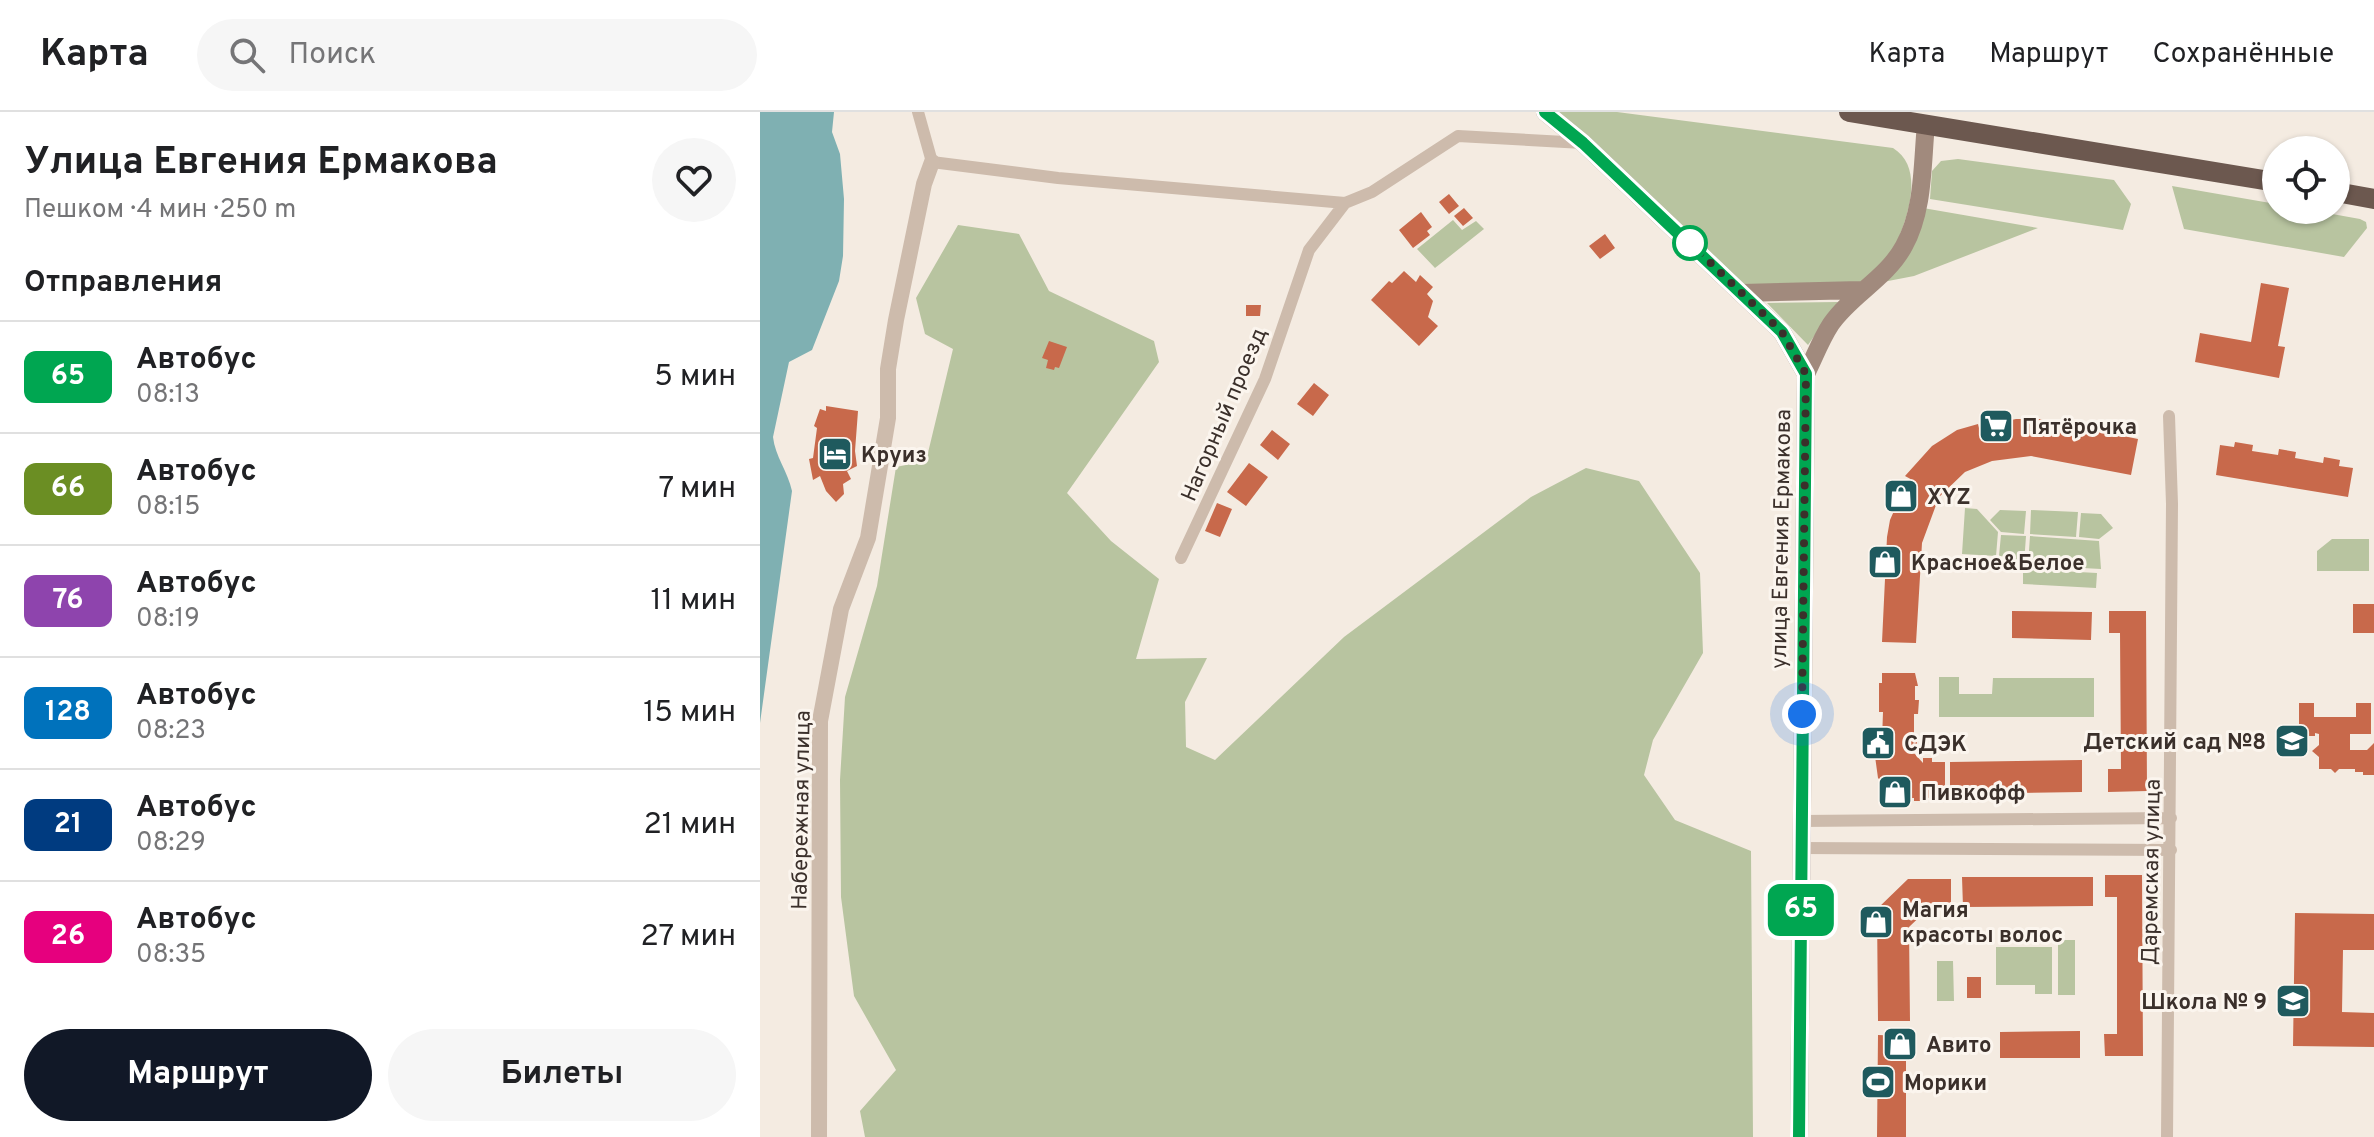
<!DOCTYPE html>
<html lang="ru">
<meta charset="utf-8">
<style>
:root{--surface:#fff;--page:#f6f6f6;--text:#202124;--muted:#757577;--line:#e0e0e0;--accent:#111827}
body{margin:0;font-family:Overpass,sans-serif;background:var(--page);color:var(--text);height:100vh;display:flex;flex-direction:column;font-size:30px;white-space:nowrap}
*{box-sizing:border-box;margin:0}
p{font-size:26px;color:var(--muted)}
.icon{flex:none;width:44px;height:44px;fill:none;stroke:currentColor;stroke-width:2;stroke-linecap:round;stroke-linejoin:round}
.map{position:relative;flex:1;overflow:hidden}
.side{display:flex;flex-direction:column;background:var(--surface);width:760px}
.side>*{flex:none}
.badge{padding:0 16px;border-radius:12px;font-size:28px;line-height:52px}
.controls{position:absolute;left:1502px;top:24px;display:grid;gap:16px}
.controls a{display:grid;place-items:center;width:88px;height:88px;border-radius:50%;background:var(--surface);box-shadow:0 2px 6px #0004;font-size:40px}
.you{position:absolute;width:40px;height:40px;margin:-20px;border:6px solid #fff;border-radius:50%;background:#1a73e8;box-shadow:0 0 0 12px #1a73e833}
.map>.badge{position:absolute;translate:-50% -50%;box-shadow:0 0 0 4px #fff}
h2{padding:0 24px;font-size:30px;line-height:72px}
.round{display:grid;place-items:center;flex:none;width:84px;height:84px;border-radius:42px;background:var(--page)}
.summary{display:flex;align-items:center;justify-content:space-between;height:136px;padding:0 24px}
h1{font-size:38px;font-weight:700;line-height:60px}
.cta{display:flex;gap:16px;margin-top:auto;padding:16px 24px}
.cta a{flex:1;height:92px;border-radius:48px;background:var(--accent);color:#fff;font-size:32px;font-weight:700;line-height:92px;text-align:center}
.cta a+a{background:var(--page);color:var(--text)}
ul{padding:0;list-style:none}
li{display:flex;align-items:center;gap:24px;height:112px;padding:0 24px;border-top:2px solid var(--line)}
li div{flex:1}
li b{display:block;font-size:30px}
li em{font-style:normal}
li .badge{min-width:88px;font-weight:700;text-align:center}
header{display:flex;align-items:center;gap:48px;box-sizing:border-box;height:112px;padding:0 40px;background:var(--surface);border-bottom:2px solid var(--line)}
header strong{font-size:38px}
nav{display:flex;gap:44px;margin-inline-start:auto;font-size:28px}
.search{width:560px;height:72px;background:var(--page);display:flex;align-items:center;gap:20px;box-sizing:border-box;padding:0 28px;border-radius:44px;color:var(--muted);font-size:30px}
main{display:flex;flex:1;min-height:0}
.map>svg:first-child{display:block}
</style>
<header>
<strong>Карта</strong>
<div class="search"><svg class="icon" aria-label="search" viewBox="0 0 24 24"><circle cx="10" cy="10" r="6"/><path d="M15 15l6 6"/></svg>Поиск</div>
<nav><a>Карта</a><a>Маршрут</a><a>Сохранённые</a></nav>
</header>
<main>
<section class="side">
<div class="summary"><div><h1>Улица Евгения Ермакова</h1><p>Пешком · 4 мин · 250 m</p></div><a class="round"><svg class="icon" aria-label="heart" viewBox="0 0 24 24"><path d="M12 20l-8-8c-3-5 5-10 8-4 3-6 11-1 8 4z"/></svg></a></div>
<h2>Отправления</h2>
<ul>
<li><span class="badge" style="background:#00a651;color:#fff">65</span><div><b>Автобус</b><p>08:13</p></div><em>5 мин</em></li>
<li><span class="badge" style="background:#6b8e23;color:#fff">66</span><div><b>Автобус</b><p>08:15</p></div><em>7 мин</em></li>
<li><span class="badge" style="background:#8e44ad;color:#fff">76</span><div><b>Автобус</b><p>08:19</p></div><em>11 мин</em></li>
<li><span class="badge" style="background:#0072bc;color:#fff">128</span><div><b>Автобус</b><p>08:23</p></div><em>15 мин</em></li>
<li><span class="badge" style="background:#003b80;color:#fff">21</span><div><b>Автобус</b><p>08:29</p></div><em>21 мин</em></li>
<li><span class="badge" style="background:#e6007e;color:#fff">26</span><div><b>Автобус</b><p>08:35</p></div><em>27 мин</em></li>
</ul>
<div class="cta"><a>Маршрут</a><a>Билеты</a></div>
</section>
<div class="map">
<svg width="1614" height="1025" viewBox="0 0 1614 1025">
<rect width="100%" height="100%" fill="#f4ebe1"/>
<!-- green -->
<path fill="#b8c4a0" d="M799 0H857L1133 36C1164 55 1149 102 1137 130 1128 147 1113 160 1098 173L985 175Z
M1198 47 1354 68 1371 92 1363 118 1170 87 1172 59 1181 49Z
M1412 74 1516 92V98H1550L1600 107 1606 110 1607 116 1584 145 1424 117Z
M1163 96 1278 116 1154 164 1123 170Z
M693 108 702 118 716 109 724 117 675 156 657 137Z
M198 113 259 122 289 179 394 229 399 250 307 381 351 429 399 467 376 547 447 546 425 590 426 635 455 648 584 525 771 385 826 356 879 369 940 461 943 541 893 628 884 663 915 708 991 739 993 1025H105L100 999 136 958 94 884 81 785 80 668 85 585 117 474 136 355 166 349 193 237 165 222 156 186Z
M1078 190 1048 233 1007 191Z
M1205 396 1217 397 1238 420 1236 444 1202 442Z
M1240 398 1266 399 1264 422 1241 420 1230 408Z
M1271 398 1318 400 1316 425 1270 422Z
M1321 401 1341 402 1353 416 1339 427 1319 425Z
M1241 423 1266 424 1264 452H1249L1250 445 1239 444Z
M1270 424 1339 429 1341 457 1268 453Z
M1572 427H1609V459H1557V439Z
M1263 457 1337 461 1336 476 1263 472Z
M1179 565H1199V582H1232L1233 566H1334V605H1179Z
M1298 828H1315V883H1298Z
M1236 835H1292V882H1275V873H1236Z
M1177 849H1193L1194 889H1177Z"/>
<!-- water -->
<path fill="#7fb0b2" d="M0 0H74L72 20 80 42 84 87 83 144 79 169 52 238 29 250 13 325C15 344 28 360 32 379L0 611Z"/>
<!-- building -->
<path fill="#c8694b" d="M689 82 699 94 689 102 679 90Z
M704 96 713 106 703 114 694 104Z
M661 100 672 115 667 119 670 123 653 136 639 118Z
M845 122 855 136 840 147 829 134Z
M644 159 656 170 660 163 673 175 667 182 673 189 668 205 678 214 659 234 611 188 629 169 632 171Z
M1501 171 1529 176 1518 234 1525 235 1519 266 1435 250 1440 221 1491 230Z
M486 193H501L500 204H486Z
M289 229 307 235 299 256 295 255 294 258 286 256 288 248 282 246Z
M554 271 569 283 553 304 537 292Z
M66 294 98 299 95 339 97 354 87 359 91 367 83 372 84 382 76 390 66 379 60 364 53 368 49 347 53 346 57 316 54 314 60 297 66 299Z
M1256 307H1280L1378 327 1371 363 1271 344 1232 349 1205 360 1179 385 1162 431 1156 531 1122 530 1127 425 1130 408 1144 376 1151 380 1156 370 1145 364 1172 334 1197 318 1218 312 1221 324 1227 322 1224 314Z
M512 318 530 332 518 348 500 333Z
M1475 330 1493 333 1492 339 1518 343 1519 337 1536 340 1535 346 1563 351 1564 345 1580 348 1579 354 1593 356 1588 385 1456 363 1460 333 1474 335Z
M489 351 508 365 486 394 467 380Z
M457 391 472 397 460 425 445 419Z
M1593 492H1614V521H1593Z
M1252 499 1332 500 1331 528 1252 526Z
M1349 499H1386L1387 679 1348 680V657H1361L1360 521H1349Z
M1122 561H1155L1158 574H1155V588H1159L1158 602H1154V628H1157V631L1154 641 1163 651V646H1172V650H1185V682L1168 686V689H1154V686H1137L1125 677 1126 674 1118 666 1114 637H1118V628H1122L1123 600H1119V571H1122Z
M1539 591H1554V605H1596V591H1611V622H1590V638H1607L1614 631V663H1603V660H1595V657H1579L1575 661 1571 657H1559V645L1552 639 1559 633V622L1555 621V624H1543V621H1539Z
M1322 648V680L1190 682V650Z
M1345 763H1382L1383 944H1345L1344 922H1357V785H1345Z
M1202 765H1333V794L1203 795Z
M1148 767H1191V795H1170L1149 815 1150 909H1118L1117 797Z
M1535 801 1614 802V838H1583L1582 900 1614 901V935L1533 934Z
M1207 865H1221V886H1207Z
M1320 919V946H1240V920Z
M1118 923 1146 924V1025H1117Z"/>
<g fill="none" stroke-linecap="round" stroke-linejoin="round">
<!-- minor -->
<path stroke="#cdbbac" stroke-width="12" d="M158 0 172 50 298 66 585 91 612 80 698 24 823 31
M421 446 505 267 549 138 585 91
M1041 709 1411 706
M1041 736 1411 738
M1407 1025 1412 392 1409 304"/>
<!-- tertiary -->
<path stroke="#cdbbac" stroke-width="16" d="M59 1025 60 609 81 497 108 426 128 306V257L136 208 164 72 172 50"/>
<!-- secondary -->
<path stroke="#a18a7d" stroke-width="18" d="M785 0 823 31 1022 220 1046 262
M982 181 1101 178
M1039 1025 1046 262C1054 246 1061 227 1071 212 1091 183 1127 166 1144 134 1164 98 1162 53 1166 12"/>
<!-- trunk -->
<path stroke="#6c584f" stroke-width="20" d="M1089 0 1516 70
M1576 80 1614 87"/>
</g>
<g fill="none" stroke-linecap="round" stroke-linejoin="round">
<!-- line casing -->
<g stroke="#fff" stroke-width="18">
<path id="line" d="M785 0 823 31 1022 220 1046 262 1039 1025"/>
</g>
<!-- line -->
<use href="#line" stroke="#00a651" stroke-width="12"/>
<!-- walk -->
<path stroke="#3b302b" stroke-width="8" stroke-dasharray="0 14.4" d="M930 131 1022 220 1046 262 1042 602"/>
</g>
<!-- icons -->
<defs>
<g id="supermarket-square" transform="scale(1.8)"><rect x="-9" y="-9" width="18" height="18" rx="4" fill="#1f5a5e" stroke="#fbf5ee"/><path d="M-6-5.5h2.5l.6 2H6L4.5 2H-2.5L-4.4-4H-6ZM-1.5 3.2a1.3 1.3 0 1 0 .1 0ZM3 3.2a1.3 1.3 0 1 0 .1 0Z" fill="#fff"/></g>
<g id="hotel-square" transform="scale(1.8)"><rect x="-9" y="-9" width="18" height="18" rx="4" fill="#1f5a5e" stroke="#fbf5ee"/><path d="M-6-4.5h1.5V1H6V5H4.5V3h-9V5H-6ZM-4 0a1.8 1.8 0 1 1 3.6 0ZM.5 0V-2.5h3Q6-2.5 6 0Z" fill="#fff"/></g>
<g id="shop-square" transform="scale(1.8)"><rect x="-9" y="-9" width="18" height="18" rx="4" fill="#1f5a5e" stroke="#fbf5ee"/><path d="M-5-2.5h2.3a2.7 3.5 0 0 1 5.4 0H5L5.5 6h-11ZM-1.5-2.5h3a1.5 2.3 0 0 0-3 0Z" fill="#fff"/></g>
<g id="school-square" transform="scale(1.8)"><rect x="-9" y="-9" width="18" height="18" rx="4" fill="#1f5a5e" stroke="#fbf5ee"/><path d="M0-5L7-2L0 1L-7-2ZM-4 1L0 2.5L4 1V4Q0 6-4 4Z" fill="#fff"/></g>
<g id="civic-square" transform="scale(1.8)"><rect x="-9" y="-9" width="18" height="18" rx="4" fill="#1f5a5e" stroke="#fbf5ee"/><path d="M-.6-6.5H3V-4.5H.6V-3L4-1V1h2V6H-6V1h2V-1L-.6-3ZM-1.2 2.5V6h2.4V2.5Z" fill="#fff"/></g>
<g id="stadium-square" transform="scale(1.8)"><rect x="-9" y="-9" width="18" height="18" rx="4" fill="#1f5a5e" stroke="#fbf5ee"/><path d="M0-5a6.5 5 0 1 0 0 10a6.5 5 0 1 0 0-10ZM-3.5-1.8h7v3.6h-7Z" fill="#fff"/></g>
</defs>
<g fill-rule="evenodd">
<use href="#supermarket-square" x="1236" y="314"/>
<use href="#hotel-square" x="75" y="342"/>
<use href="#shop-square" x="1141" y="384"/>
<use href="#shop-square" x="1125" y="450"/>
<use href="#school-square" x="1532" y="629"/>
<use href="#civic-square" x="1118" y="631"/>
<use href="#shop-square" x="1135" y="680"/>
<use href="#shop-square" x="1116" y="810"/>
<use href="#school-square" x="1533" y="889"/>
<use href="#shop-square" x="1140" y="932"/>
<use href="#stadium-square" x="1118" y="970"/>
</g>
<!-- markers -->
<circle fill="#fff" stroke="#00a651" stroke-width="4" cx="930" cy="131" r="16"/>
<g text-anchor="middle" stroke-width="6" stroke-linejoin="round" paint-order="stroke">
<!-- street labels -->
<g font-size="22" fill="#3b302b" stroke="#fbf5ee">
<text transform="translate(463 302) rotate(-67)" y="8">Нагорный проезд</text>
<text transform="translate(1020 427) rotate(-89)" y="8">улица Евгения Ермакова</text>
<text transform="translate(40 698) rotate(-89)" y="8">Набережная улица</text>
<text transform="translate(1390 760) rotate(-89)" y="8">Даремская улица</text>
</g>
<!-- poi labels -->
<g font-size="22" font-weight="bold" fill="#3b302b" stroke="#fbf5ee" text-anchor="start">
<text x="1262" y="322">Пятёрочка</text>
<text x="101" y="350">Круиз</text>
<text x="1167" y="392">XYZ</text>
<text x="1151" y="458">Красное&amp;Белое</text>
<text x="1506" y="637" text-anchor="end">Детский сад №8</text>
<text x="1144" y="639">СДЭК</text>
<text x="1161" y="688">Пивкофф</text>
<text x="1142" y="805">Магия<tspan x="1142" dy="25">красоты волос</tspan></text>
<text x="1507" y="897" text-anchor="end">Школа № 9</text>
<text x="1166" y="940">Авито</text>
<text x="1144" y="978">Морики</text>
</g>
</g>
</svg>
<div class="controls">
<a><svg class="icon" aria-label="locate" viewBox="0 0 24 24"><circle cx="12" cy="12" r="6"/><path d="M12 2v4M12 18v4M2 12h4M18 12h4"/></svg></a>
</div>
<div class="you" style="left:1042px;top:602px"></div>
<b class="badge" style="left:1041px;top:798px;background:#00a651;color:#fff">65</b>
</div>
</main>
